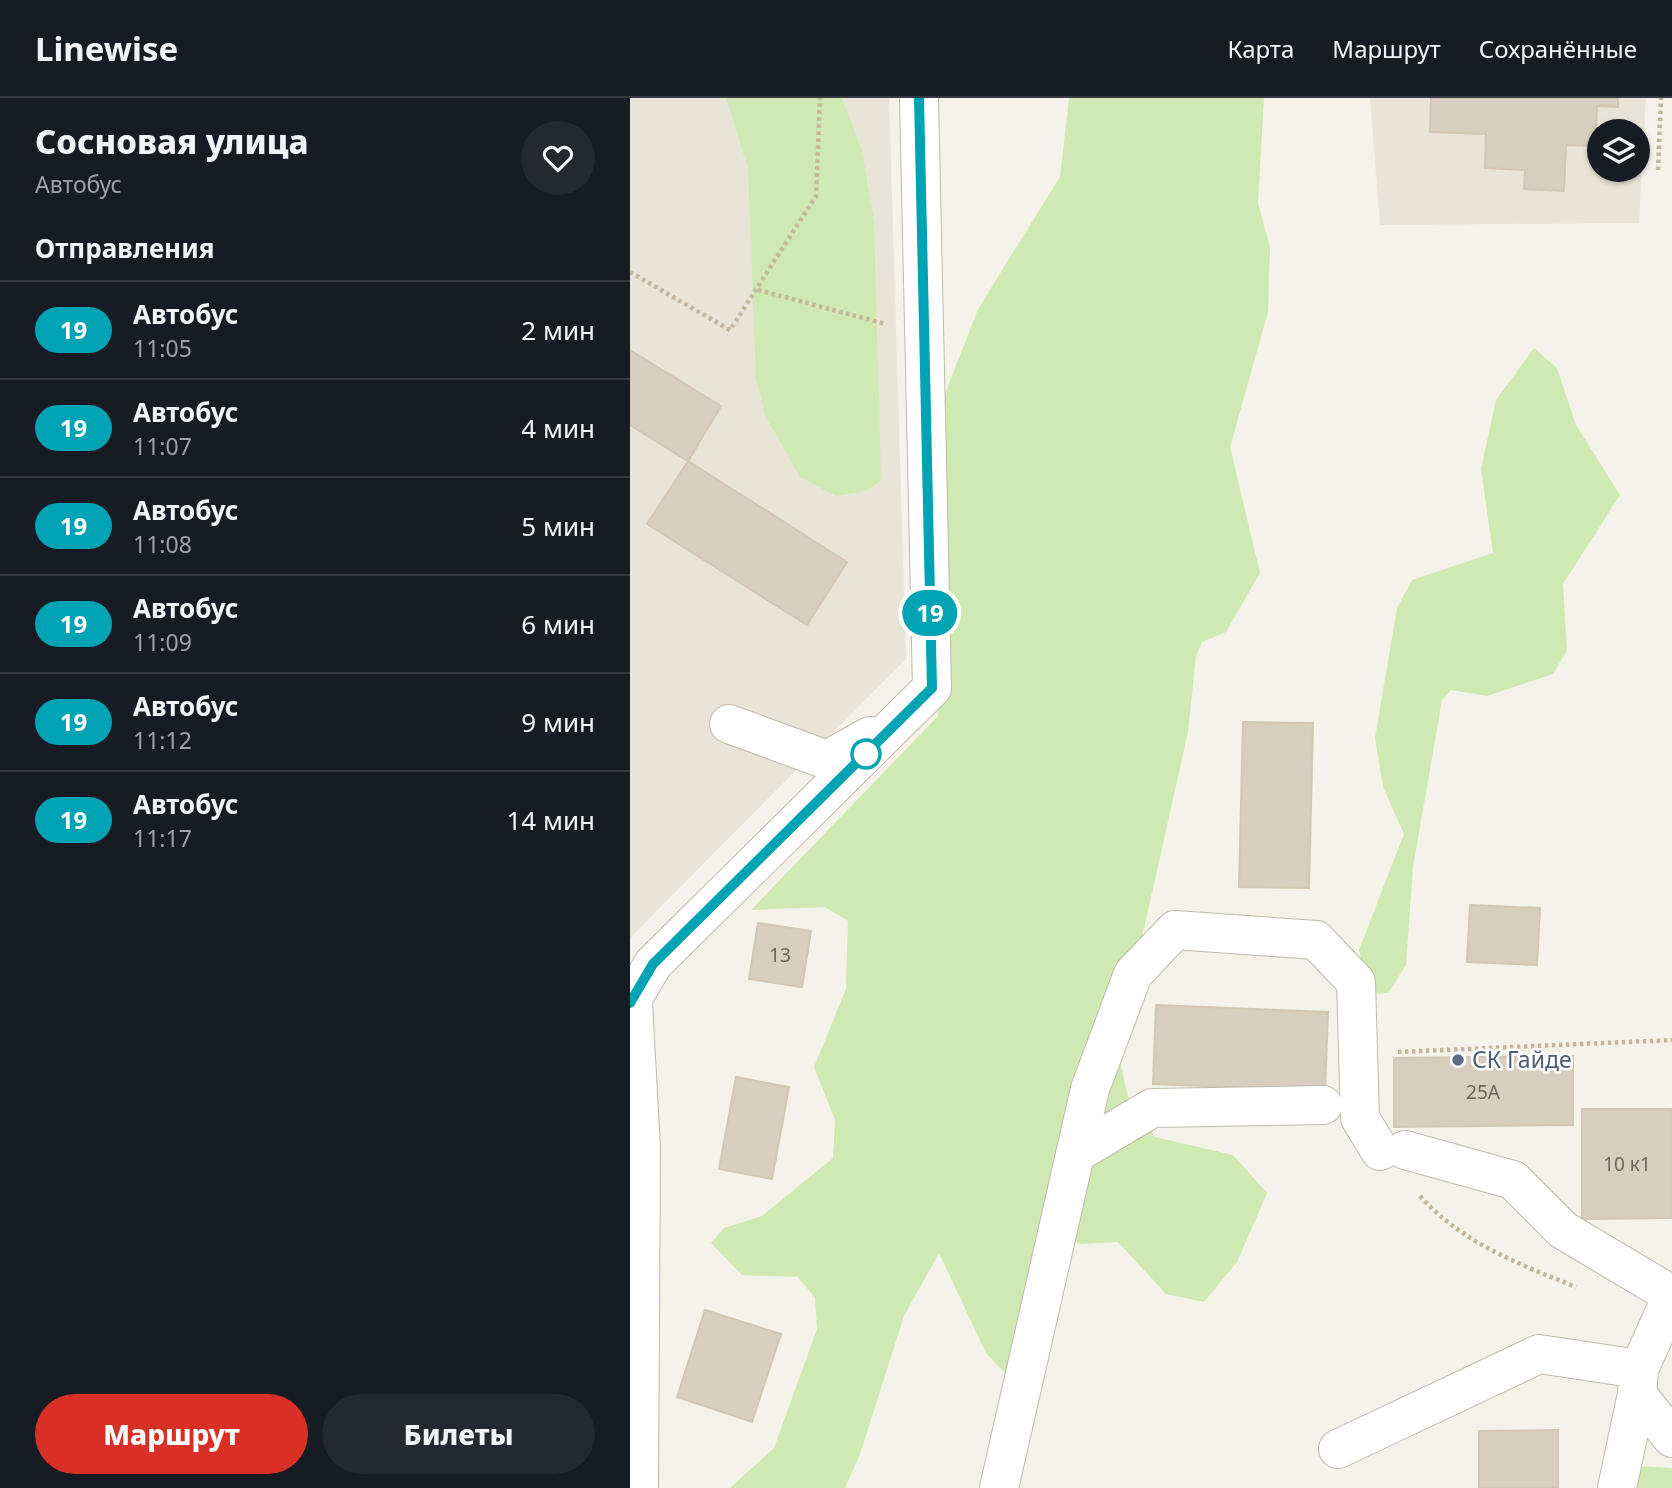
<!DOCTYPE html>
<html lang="ru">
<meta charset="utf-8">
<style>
:root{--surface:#171b24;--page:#242831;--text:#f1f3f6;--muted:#9ea1a6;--line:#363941;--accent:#d93025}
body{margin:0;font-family:"Noto Sans",sans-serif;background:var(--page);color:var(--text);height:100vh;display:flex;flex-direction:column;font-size:26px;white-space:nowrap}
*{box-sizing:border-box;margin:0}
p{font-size:23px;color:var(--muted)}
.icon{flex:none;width:38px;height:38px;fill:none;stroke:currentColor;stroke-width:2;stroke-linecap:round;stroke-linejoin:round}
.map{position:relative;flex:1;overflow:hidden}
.details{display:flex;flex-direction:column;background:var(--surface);width:630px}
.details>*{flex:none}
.badge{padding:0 14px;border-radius:23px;font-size:24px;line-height:46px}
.controls{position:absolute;left:957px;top:21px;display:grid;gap:14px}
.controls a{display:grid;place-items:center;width:63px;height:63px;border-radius:50%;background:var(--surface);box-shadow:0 2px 5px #0004;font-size:35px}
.map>.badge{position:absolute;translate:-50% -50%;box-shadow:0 0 0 4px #fff}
h2{padding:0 35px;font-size:26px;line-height:63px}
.round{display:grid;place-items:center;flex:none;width:74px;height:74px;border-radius:37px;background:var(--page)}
.headline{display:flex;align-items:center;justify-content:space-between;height:119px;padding:0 35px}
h1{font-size:33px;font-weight:800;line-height:52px}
.button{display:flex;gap:14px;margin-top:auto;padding:14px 35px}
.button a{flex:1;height:80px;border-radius:42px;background:var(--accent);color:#fff;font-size:28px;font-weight:800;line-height:80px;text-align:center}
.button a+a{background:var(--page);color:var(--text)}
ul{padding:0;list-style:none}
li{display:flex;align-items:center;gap:21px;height:98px;padding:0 35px;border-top:2px solid var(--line)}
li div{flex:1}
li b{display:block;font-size:26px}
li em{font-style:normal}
li .badge{min-width:77px;font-weight:700;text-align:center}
header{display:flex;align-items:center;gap:42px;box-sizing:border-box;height:98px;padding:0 35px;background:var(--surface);border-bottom:2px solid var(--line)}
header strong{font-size:33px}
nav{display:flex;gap:38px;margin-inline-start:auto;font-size:24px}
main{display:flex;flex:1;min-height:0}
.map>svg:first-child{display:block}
</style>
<header>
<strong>Linewise</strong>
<nav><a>Карта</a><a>Маршрут</a><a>Сохранённые</a></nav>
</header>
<main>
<section class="details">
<div class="headline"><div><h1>Сосновая улица</h1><p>Автобус</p></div><a class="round"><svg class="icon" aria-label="heart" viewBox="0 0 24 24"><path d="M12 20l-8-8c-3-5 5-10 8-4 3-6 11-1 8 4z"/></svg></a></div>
<h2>Отправления</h2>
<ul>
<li><span class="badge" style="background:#00a3b4;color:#fff">19</span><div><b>Автобус</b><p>11:05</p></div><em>2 мин</em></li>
<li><span class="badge" style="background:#00a3b4;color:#fff">19</span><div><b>Автобус</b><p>11:07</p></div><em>4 мин</em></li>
<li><span class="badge" style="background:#00a3b4;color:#fff">19</span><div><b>Автобус</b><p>11:08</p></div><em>5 мин</em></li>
<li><span class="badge" style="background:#00a3b4;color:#fff">19</span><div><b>Автобус</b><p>11:09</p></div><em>6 мин</em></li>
<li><span class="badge" style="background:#00a3b4;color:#fff">19</span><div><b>Автобус</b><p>11:12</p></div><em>9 мин</em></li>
<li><span class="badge" style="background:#00a3b4;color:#fff">19</span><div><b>Автобус</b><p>11:17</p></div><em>14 мин</em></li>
</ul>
<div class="button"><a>Маршрут</a><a>Билеты</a></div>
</section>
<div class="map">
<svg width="1042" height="1390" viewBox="0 0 1042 1390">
<rect width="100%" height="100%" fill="#f5f2ea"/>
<!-- residential -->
<path fill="#e9e4d8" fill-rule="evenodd" d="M0 0H259L276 561 0 840Z
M740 0H1016L1009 125 750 127ZM970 33H1008V72H970Z"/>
<!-- green -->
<path fill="#cee9b2" d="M96 0H212L232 53 244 124 251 383 235 393 206 398 170 379 135 317 126 280 118 70Z
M439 0H634L628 105 640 149 638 214 600 349 630 475 596 534 572 544 566 558 558 634 487 951 499 1003 525 1039 603 1057 637 1095 607 1164 574 1204 536 1196 488 1144 450 1146 426 1131 382 1283 356 1255 309 1155 274 1218 230 1356 215 1390H100L144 1350 187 1231 185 1200 168 1179 112 1177 81 1145 94 1130 132 1118 203 1060 205 1022 184 969 216 891 218 823 195 809 121 812 308 618 316 518 303 327 348 211 430 79Z
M904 250 927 270 946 327 990 397 933 486 937 552 923 576 857 598 821 592 812 602 783 769 776 867 758 895 739 896 729 852 774 736 753 689 745 640 767 510 782 482 863 455 851 371 866 302Z
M1008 1368 1042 1370V1390H1006Z"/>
<!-- building -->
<path fill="#d7cebf" stroke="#d1c7b2" stroke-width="2" d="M801 0H988V9L967 8 965 48 936 47 934 93 894 91 895 72 855 70 856 36 800 34Z
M0 252 91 308 58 363 0 327Z
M58 363 217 464 177 527 17 426Z
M613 624 683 625 679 790 609 789Z
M840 807 910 810 907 867 837 864Z
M128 825 181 833 172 889 119 881Z
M526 907 698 914 695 993 523 986Z
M943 958V1027L764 1029V960Z
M106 979 159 989 142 1081 89 1071Z
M952 1011H1042V1120L952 1121Z
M75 1212 151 1236 122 1324 47 1299Z
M928 1332V1390H849V1333Z"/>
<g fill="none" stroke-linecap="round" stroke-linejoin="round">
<!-- minor casing -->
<g stroke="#c1baac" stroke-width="40">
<path id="minor" d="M99 626 197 662 240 638
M0 905 23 866 302 590 289 0
M3 905 11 1050 9 1390
M775 1052 883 1082 933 1132 1042 1197
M445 1056 522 1010 693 1007
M1007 1296 1042 1340
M708 1351 909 1256 1009 1271
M369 1390 460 991 503 876 545 832 686 842 726 884 730 1020 750 1053
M987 1390 1007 1296 1009 1271 1042 1198"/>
</g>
<!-- path -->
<path stroke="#c2b79d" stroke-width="4.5" stroke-dasharray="3.5 3.5" stroke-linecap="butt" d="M1028 72 1031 0
M0 174 100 232 186 98 190 0
M128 192 256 226
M768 954 1042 942
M790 1098C832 1145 889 1166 946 1189"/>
<!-- minor -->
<use href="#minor" stroke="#fff" stroke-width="38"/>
</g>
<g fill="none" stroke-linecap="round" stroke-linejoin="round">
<!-- line casing -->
<g stroke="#fff" stroke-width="16">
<path id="line" d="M0 905 23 866 302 590 289 0"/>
</g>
<!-- line -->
<use href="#line" stroke="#00a3b4" stroke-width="10"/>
</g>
<!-- markers -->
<circle fill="#fff" stroke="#00a3b4" stroke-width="3.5" cx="236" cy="656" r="14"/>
<circle fill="#5c6f8a" stroke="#fff" stroke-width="2.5" cx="828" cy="962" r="7"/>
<g text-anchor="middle" stroke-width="5" stroke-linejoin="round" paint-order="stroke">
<!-- number labels -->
<g font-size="19" fill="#6c665a">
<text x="150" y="864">13</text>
<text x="853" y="1001">25А</text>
<text x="997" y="1073">10 к1</text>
</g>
<!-- service labels -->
<g font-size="23" fill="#4e5e75" stroke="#fff" text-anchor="start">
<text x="842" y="970">СК Гайде</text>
</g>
</g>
</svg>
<div class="controls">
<a><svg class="icon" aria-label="layers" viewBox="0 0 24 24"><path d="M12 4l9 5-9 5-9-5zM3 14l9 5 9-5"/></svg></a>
</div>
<b class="badge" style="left:300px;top:515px;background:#00a3b4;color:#fff">19</b>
</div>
</main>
